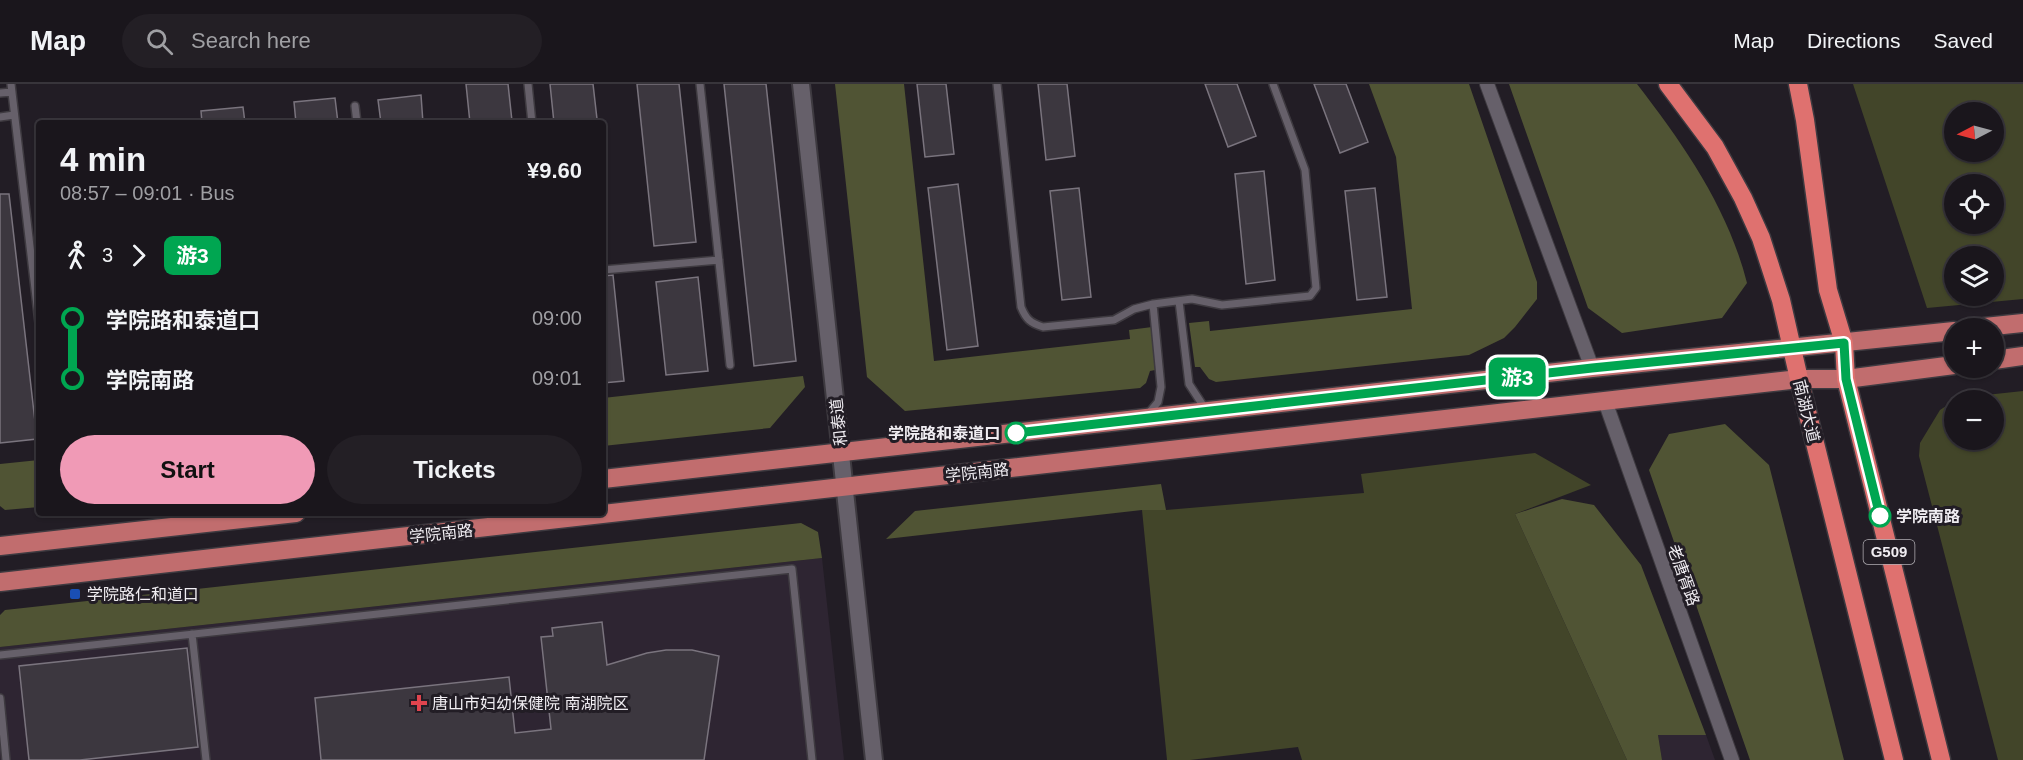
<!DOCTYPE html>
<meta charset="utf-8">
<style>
:root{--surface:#1a161c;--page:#231f25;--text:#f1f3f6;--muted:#9f9fa3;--line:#38353b;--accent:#f09ab6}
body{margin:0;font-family:Helvetica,"Noto Sans SC",sans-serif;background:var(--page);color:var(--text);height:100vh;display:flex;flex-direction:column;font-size:22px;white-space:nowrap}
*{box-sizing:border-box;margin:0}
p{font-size:20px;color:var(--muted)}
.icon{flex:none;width:33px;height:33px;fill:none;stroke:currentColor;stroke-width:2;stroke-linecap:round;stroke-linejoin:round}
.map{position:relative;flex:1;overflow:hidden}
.sheet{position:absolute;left:36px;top:36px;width:570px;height:396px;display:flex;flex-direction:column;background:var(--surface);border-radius:6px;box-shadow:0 2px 4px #0004,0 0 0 2px var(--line)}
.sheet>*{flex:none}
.badge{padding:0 12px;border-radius:9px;font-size:21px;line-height:39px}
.needle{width:39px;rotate:264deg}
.buttons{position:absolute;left:1944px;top:18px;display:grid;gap:12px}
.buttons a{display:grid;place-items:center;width:60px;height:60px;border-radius:50%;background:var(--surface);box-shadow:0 2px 4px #0004,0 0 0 2px var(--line);font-size:30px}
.map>.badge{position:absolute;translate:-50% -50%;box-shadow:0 0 0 3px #fff}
.legs{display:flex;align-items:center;gap:9px;height:66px;padding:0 24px;font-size:20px}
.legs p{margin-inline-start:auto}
.overview{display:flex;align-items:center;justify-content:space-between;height:102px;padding:0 24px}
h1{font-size:33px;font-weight:700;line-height:45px}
.button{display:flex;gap:12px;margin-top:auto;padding:12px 24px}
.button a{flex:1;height:69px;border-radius:36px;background:var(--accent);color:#111;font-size:24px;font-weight:700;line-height:69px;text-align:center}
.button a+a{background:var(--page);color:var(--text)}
ul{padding:0 24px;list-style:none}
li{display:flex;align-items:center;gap:21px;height:60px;font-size:22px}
li i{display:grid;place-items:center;width:9px;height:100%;margin:0 8px;background:currentColor}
li i::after{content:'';width:15px;height:15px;margin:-8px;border:4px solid;border-radius:50%;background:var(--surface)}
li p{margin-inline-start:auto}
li:first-child i{background:linear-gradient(#0000 50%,currentColor 0)}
li:last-child i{background:linear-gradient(currentColor 50%,#0000 0)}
header{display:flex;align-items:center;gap:36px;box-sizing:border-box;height:84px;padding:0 30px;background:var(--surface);border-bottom:2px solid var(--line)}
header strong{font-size:28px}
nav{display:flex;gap:33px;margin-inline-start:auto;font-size:21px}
.search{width:420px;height:54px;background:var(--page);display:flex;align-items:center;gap:15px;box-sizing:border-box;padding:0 21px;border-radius:33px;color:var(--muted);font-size:22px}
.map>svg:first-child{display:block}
</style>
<header>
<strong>Map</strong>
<div class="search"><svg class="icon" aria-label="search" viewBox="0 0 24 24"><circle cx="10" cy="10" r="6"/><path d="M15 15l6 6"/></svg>Search here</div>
<nav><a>Map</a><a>Directions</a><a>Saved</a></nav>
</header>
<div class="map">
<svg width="2023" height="676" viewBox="0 0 2023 676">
<rect width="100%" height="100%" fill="#221d25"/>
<!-- built -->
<path fill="#2e2532" d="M822 474 844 676H0V563Z
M1658 651H1706L1715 676H1662Z"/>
<!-- green -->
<path fill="#424529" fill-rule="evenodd" d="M1853 0H2023V215L1927 224ZM1954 28H1994V68H1954ZM1954 100H1994V140H1954ZM1954 172H1994V212H1954Z
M2023 307V676H1998L1919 372 1920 359 1940 326 1958 314ZM1954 316H1994V356H1954Z
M1535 369 1591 401 1515 430 1627 676H1302L1298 663 1190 676H1167L1142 426H1166L1364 409 1361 390Z"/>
<!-- forest -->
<path fill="#505434" d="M835 0H904L934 277 1130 255 1129 246 1152 243 1155 286 1150 287 1146 299 1140 304 905 327 867 293Z
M1369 0H1469L1537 198V215L1515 243 1504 254 1469 271 1216 298 1209 295 1200 283H1195L1189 239 1209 237 1210 247 1412 225 1396 73Z
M1509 0H1637C1684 61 1728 124 1747 199L1722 234 1622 249 1588 224Z
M803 292 805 303 770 344 603 362V314Z
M1725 340 1769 381 1844 676H1750L1649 386 1669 350Z
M39 376V423L5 426 0 422V380Z
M1161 400 1166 426H1142L886 455 915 427Z
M1562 415 1594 421 1641 481 1706 651H1658L1662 676H1627L1515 430Z
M801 439 818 448 822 474 0 563V531L5 526Z"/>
<!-- building -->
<path fill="#3c373f" stroke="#7a747e" stroke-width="1.5" d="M466 0H508L512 37 470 39Z
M550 0H593L597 35 554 39Z
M637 0H679L696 158 654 162Z
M724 0H766L796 277 754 282Z
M917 0H946L954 70 925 73Z
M1038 0H1067L1075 72 1046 76Z
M1205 0H1237L1256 52 1228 63Z
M1314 0H1346L1368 58 1340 69Z
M421 11 423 39H381L378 16Z
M335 14 338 39H296L294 18Z
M243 23 245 39H202L201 27Z
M1264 87 1275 196 1246 200 1235 90Z
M958 100 978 262 947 266 928 104Z
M1079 104 1091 213 1062 216 1050 107Z
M1375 104 1387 213 1357 216 1345 107Z
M0 110H9L37 355 0 359Z
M613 191 624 297 603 299V192Z
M698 193 708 287 666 291 656 198Z
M602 538 607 581 647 569 666 566H692L719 572 704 676H321L315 614 509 593 515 649 551 645 541 553 553 552 552 544Z
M187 564 198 663 80 676H29L19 582Z"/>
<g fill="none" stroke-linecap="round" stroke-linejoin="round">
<!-- service casing -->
<g stroke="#3e3a40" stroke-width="10">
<path id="service" d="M11 0 39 239
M528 0 532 39
M700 0 730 281
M997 0 1021 223C1026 235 1030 239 1043 243L1114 236 1134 225 1153 220 1192 215 1222 221 1310 212 1316 204 1305 86 1273 0
M0 9 12 8
M355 22 357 39
M0 33 14 31
M603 186 719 176
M1179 217 1189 300 1206 326
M1148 330 1158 318 1161 303 1153 220
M192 550 206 676
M0 571 792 485 812 676
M0 614 6 676"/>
</g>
<!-- minor casing -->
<g stroke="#3e3a40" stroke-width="16">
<path id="minor" d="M1487 0 1592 284
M1605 317 1732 676"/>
</g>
<!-- tertiary casing -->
<g stroke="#3e3a40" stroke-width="20">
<path id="tertiary" d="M801 0 874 676"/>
</g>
<!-- primary casing -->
<g stroke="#3e3a40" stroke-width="21">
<path id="primary" d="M1975 244 2023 239
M1994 276 2023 272
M603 395 1592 284 1954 247
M0 462 296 429
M0 498 1799 295H1846L1954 281"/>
</g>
<!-- trunk casing -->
<g stroke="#3e3a40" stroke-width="21">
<path id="trunk" d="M1668 0 1715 63 1743 114 1761 154 1781 216 1799 295 1894 676
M1798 0 1805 36 1828 206 1844 259 1846 295 1941 676"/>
</g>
<!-- service -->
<use href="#service" stroke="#66606a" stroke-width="7"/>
<!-- minor -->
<use href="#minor" stroke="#66606a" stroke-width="14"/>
<!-- tertiary -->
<use href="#tertiary" stroke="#66606a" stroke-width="16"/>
<!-- primary -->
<use href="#primary" stroke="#c16d6e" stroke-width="18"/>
<!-- trunk -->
<use href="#trunk" stroke="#df716f" stroke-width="18"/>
</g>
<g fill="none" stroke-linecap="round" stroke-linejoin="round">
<!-- line-1 casing -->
<g stroke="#fff" stroke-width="14">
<path id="line-1" d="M1016 349 1592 284 1844 259 1846 295 1880 432"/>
</g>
<!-- line-1 -->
<use href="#line-1" stroke="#00a651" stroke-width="9"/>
</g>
<!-- markers -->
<g fill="#fff" stroke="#00a651" stroke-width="3">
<circle cx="1016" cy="349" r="10"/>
<circle cx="1880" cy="432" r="10"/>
</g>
<rect fill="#1a4fb4" stroke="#221d25" stroke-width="2" x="69" y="504" width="12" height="12" rx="3"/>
<path fill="#e0444e" stroke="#221d25" stroke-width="2" d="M416 610h6v6h6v6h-6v6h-6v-6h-6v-6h6z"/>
<g text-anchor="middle" stroke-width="6" stroke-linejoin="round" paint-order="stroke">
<!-- shield labels -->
<rect fill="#221d25" stroke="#b2afb4" stroke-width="1.5" x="1863.5" y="456" width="51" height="24" rx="4.5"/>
<g font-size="15" font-weight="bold" fill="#f0edf2">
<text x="1889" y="473">G509</text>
</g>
<!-- street labels -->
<g font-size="16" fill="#f0edf2" stroke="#221d25">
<text transform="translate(1807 327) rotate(76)" y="6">南湖大道</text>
<text transform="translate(838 338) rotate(-96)" y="6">和泰道</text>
<text transform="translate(977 388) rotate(-6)" y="6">学院南路</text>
<text transform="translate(441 449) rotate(-6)" y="6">学院南路</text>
<text transform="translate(1684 491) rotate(70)" y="6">老唐胥路</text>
</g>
<!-- stop labels -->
<g font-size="16" font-weight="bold" fill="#f0edf2" stroke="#221d25" text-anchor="end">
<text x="1000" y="355">学院路和泰道口</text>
<text x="1896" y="438" text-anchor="start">学院南路</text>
</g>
<!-- poi labels -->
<g font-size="16" fill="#f0edf2" stroke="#221d25" text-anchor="start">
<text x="87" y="516">学院路仁和道口</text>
<text x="432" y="625">唐山市妇幼保健院 南湖院区</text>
</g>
</g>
</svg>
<div class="buttons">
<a><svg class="needle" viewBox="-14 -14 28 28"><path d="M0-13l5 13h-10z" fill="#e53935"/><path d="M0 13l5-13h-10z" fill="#9f9fa3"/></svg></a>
<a><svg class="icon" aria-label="locate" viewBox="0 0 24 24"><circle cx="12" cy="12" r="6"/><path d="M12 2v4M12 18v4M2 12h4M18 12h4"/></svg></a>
<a><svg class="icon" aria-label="layers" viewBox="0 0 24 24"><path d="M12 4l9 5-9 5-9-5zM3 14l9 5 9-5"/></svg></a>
<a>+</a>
<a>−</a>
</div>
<b class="badge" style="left:1517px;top:293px;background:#00a651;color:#fff">游3</b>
<section class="sheet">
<div class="overview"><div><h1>4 min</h1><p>08:57 – 09:01 · Bus</p></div><b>¥9.60</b></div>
<div class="legs"><svg class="icon" aria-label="walk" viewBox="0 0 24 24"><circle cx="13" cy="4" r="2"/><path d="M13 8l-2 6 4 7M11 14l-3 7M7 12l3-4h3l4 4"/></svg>3<svg class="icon" aria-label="forward" viewBox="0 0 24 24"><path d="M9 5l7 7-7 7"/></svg><b class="badge" style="background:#00a651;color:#fff">游3</b></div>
<ul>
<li><i style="color:#00a651"></i><b>学院路和泰道口</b><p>09:00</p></li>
<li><i style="color:#00a651"></i><b>学院南路</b><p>09:01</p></li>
</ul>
<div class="button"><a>Start</a><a>Tickets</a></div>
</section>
</div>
